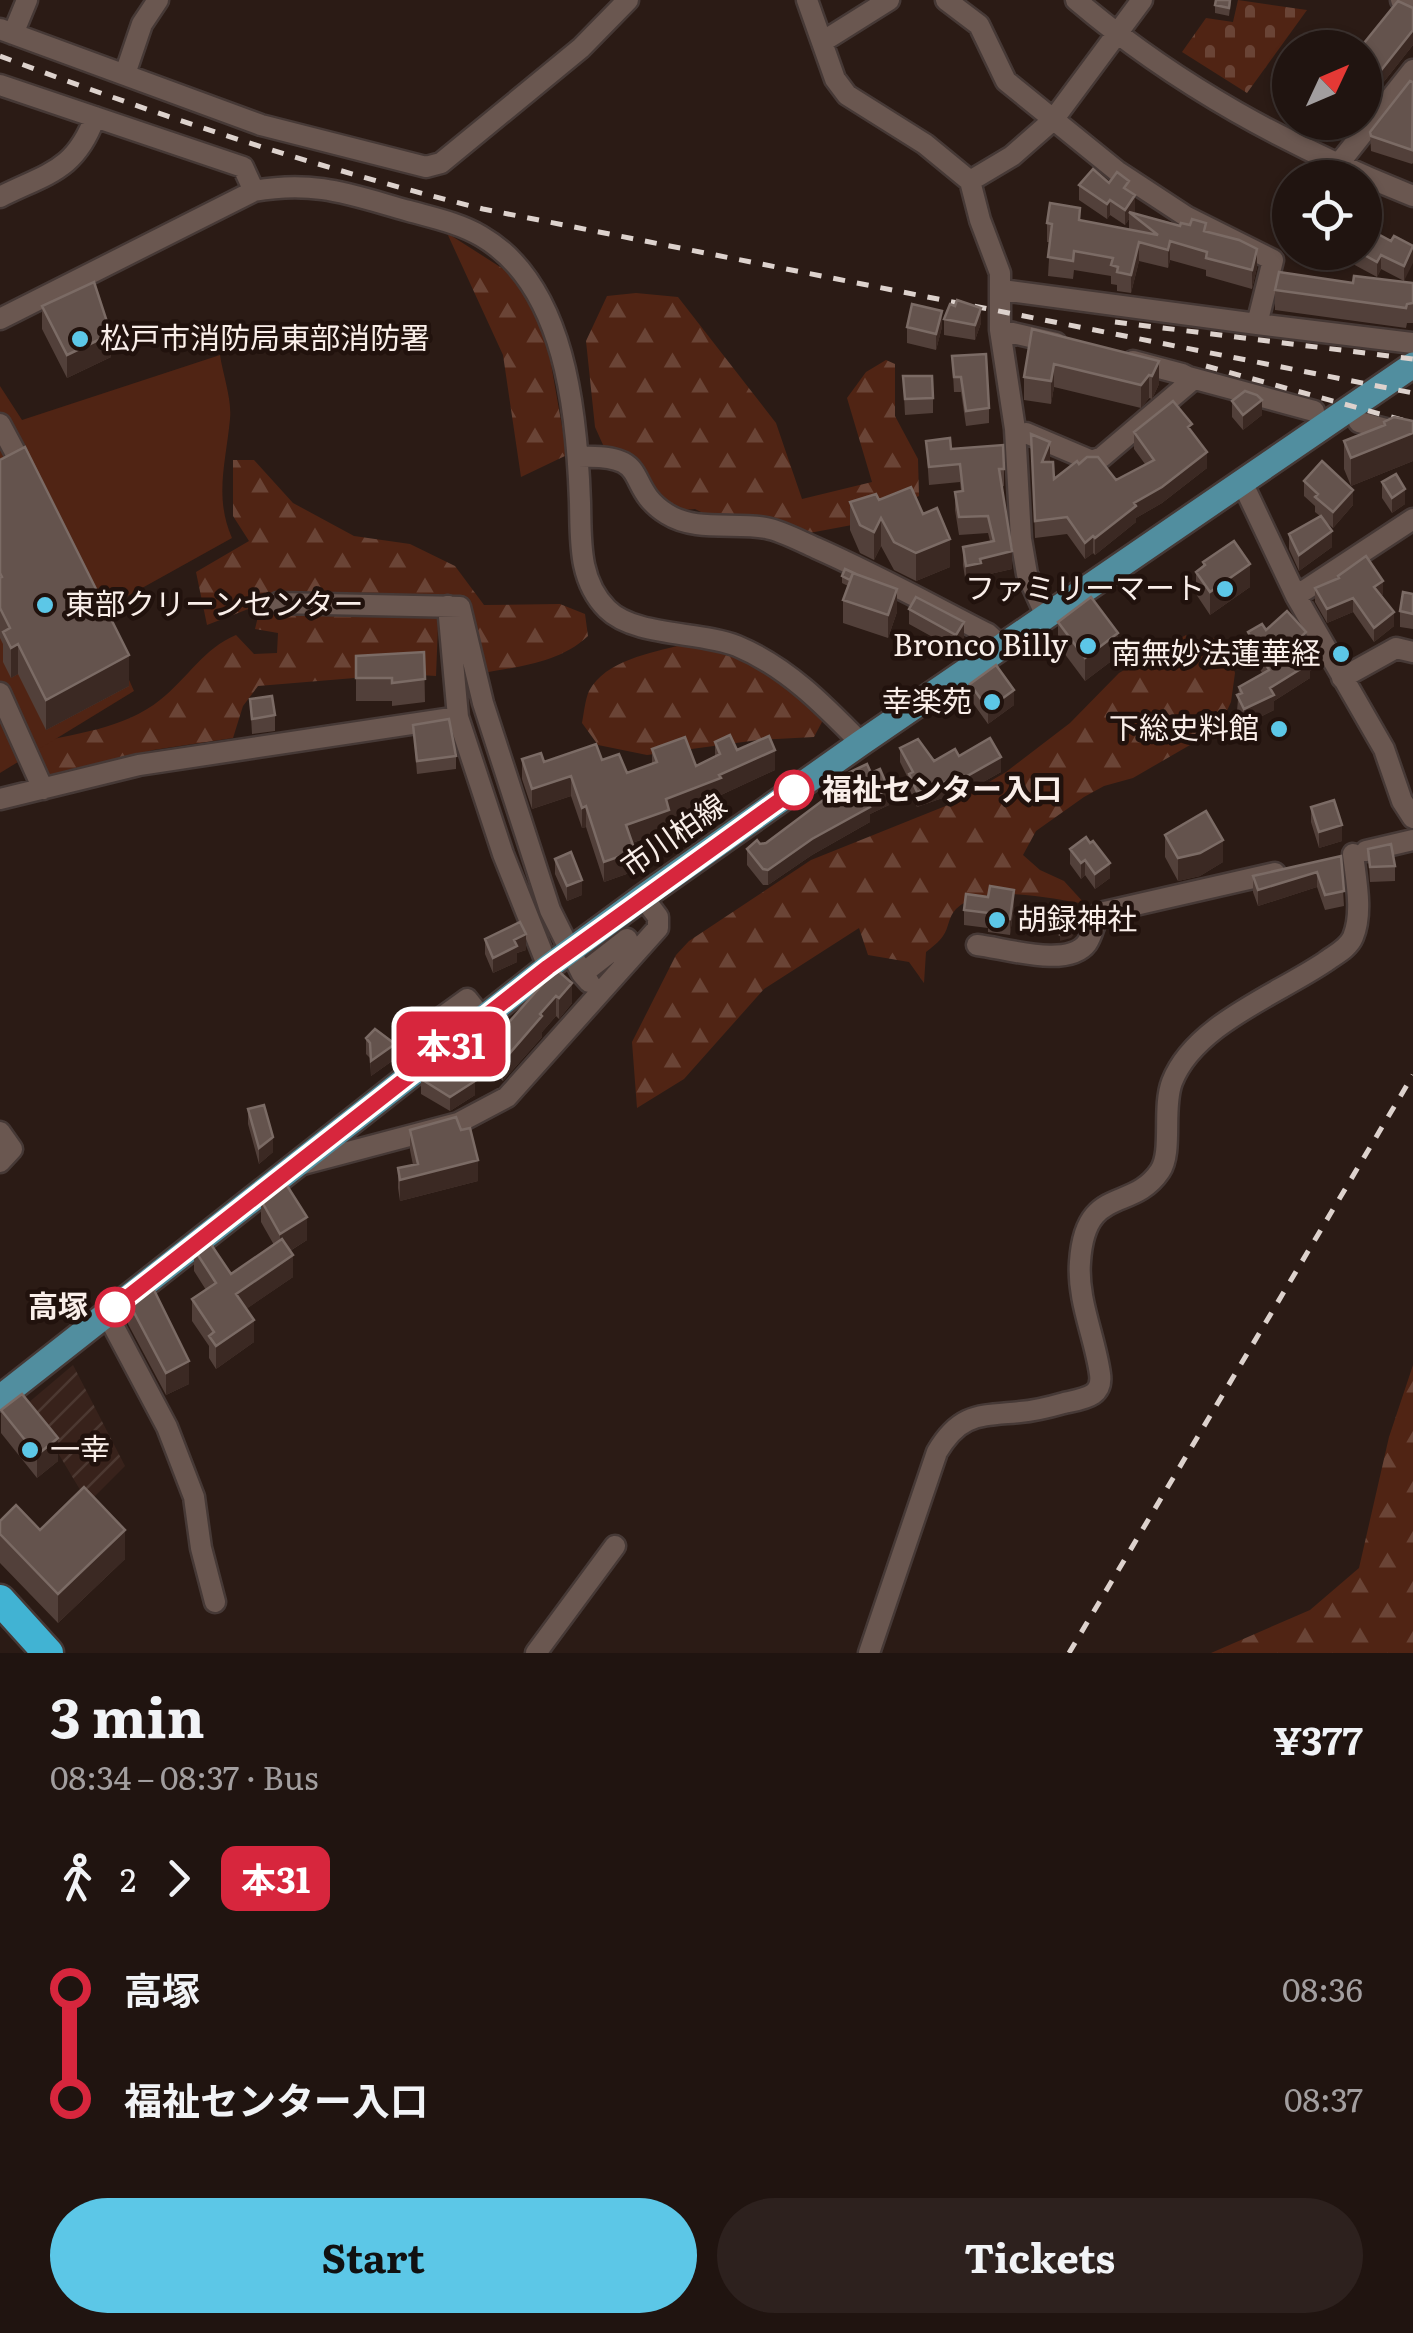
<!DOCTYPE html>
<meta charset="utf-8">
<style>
:root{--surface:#201410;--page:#2d211e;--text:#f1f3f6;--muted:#a29e9f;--line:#3d3330;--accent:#5cc7e7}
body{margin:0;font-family:Literata,"Noto Sans JP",serif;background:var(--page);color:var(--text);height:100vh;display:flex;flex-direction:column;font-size:38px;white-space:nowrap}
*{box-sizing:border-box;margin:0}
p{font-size:32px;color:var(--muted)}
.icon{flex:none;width:55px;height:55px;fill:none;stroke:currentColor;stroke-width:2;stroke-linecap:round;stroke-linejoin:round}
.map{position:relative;height:1653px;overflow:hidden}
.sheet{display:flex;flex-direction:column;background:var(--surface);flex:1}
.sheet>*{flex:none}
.badge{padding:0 20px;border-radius:15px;font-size:35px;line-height:65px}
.needle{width:65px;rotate:46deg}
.fabs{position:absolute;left:1272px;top:30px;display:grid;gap:20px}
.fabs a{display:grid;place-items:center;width:110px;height:110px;border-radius:50%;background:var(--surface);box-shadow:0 2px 8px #0004,0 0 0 2px var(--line);font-size:50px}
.map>.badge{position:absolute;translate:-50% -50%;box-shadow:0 0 0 5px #fff}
.legs{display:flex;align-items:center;gap:15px;height:110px;padding:0 50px;font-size:32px}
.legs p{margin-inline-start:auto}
.headline{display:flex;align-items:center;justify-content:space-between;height:170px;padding:0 50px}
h1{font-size:55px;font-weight:700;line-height:75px}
.button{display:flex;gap:20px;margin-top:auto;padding:20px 50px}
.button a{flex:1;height:115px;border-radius:60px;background:var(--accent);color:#111;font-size:40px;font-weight:700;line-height:115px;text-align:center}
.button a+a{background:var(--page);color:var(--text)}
ul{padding:0 50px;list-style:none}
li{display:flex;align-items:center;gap:35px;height:110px;font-size:38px}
li i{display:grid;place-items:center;width:15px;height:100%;margin:0 12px;background:currentColor}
li i::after{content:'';width:25px;height:25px;margin:-12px;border:8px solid;border-radius:50%;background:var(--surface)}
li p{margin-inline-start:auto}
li:first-child i{background:linear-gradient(#0000 50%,currentColor 0)}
li:last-child i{background:linear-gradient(currentColor 50%,#0000 0)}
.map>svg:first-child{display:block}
</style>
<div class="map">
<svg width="1413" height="1653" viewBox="0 0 1413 1653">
<defs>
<pattern id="industrial-furrows" width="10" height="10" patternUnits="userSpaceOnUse" patternTransform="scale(2.5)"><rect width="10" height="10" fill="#38221b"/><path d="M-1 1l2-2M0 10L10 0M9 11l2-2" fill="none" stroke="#4c3831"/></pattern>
<pattern id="forest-firs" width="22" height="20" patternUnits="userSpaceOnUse" patternTransform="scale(2.5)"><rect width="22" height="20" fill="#502414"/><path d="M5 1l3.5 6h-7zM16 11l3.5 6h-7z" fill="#6a4436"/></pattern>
<pattern id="cemetery-stones" width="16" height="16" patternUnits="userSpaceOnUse" patternTransform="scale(2.5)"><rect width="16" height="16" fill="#502414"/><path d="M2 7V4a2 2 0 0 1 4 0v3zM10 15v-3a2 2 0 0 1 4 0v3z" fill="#6a4436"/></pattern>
</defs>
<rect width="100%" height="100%" fill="#2b1b15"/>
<!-- industrial -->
<path fill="url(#industrial-furrows)" d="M73 1365 125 1466 88 1503 28 1403Z"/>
<!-- forest -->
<path fill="url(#forest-firs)" d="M447 233 516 277 547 341 567 455 521 477 503 355Z
M636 293 678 297 776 423 802 499 872 482 847 398 866 372 886 360 895 364V416L918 459 919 496 852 525 804 534 705 514 695 509 672 511 632 457 604 447 595 427 586 341 607 296Z
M233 460H254L293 503 354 536 410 544 455 566 484 605 560 604 585 614 588 636C559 663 521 666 483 673L439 601 436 676 403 674 258 686 243 706 233 738 153 750 51 779 29 744C73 734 124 729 160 700 187 679 204 648 236 635L254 654 277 653 278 633 255 629 261 604 207 625 196 572 249 541 233 516Z
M1186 635 1191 643 1224 636 1235 673 1231 702 1223 719 1209 734 1133 778 1104 786 1084 797 1036 831 1023 855 1040 870 1064 881 1085 904C1052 899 984 882 956 909 948 917 949 928 943 936 939 942 931 948 926 952L924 983 909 962 868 955 859 928 764 989 684 1079 637 1108 632 1042 676 955 689 941 811 860 953 803 1006 772 1070 723 1119 673Z
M681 645C754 658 770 669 823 720L814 737 758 740 647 755 598 745 582 723C584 713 585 700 589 691 606 660 651 653 681 645Z
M1413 1365V1653H1211L1310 1610 1359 1568 1389 1437Z"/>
<!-- cemetery -->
<path fill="url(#cemetery-stones)" d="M1238 0 1307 10 1247 93 1182 52 1206 18 1233 22Z"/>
<!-- green -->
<path fill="#502414" d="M220 355C223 375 232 399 230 419 226 462 214 497 232 538L99 612 134 691 0 773V386L22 420Z"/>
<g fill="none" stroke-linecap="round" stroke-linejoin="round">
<!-- minor casing -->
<g stroke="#463936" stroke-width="25">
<path id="minor" d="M807 0 835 79 847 95 925 144 970 181 980 220 1000 273V330L1015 429 1021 539 1027 574 1046 616
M946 0 979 25 1006 81 1117 171 1187 217 1273 260 1257 324 1002 290
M1076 0C1177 86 1290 147 1413 196
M1401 0 1413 10
M0 29 261 125 426 167 441 163 581 48 628 0
M13 34 27 0
M822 42 889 0
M125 74 142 24 158 0
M0 85 243 167 254 191
M1337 166 1413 70
M970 181 1012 156 1053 120 1142 0
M0 197C48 173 75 171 95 117
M0 319 254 191C316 180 351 195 409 211 434 218 459 223 481 236 566 285 577 414 580 502 581 540 578 580 607 609 635 637 700 631 737 646 787 667 824 705 861 743
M1257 324 1413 343
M1000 330 1056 343
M1188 377 1314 411
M1359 422 1413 436
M0 424 16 454
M1026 433 1092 461 1102 457 1189 383 1188 377 1182 374 1133 361
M578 457C655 453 622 486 667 514 695 532 735 522 766 528 782 531 800 541 816 548 875 574 931 605 988 634L1002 647
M1242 482 1296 596 1384 749 1402 801 1413 818
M1296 596 1413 519
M278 603 460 607 483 703 550 910 582 974
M448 606 458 717 503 854 548 967
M1342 678 1396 648 1413 652
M0 693 43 789
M0 799 139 765 458 717
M1366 851 1413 840
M977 945C1005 948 1068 969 1087 943 1093 934 1094 922 1100 913L1275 873
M589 982 582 974 627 939
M409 1041 467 999 482 1018
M0 1132 12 1149 0 1162
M303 1164 458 1123 507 1097 658 928V917L643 897
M107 1314 167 1427 194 1497 201 1548 215 1602
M536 1653 615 1546
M869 1653 937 1452C960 1413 979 1416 1020 1412 1034 1411 1050 1407 1064 1403 1073 1401 1086 1399 1093 1394 1100 1389 1101 1381 1100 1374 1095 1337 1077 1300 1080 1262 1085 1184 1132 1213 1160 1171 1173 1152 1162 1108 1172 1082 1194 1025 1276 995 1325 962 1334 955 1348 949 1353 937 1363 913 1356 880 1353 854"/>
</g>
<!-- major casing -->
<g stroke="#463936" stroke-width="30">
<path id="major" d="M0 1398 548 967 643 897 861 743 1413 365"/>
</g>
<!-- highway casing -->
<g stroke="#463936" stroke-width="35">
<path id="highway" d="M0 1600 48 1653"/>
</g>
<!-- minor -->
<use href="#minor" stroke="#6a5750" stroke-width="20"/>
<!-- major -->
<use href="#major" stroke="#518e9f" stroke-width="25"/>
<!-- highway -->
<use href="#highway" stroke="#41b3d3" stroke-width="30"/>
<!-- rail -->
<path stroke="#ddd2cd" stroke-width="5" stroke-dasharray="12 12" stroke-linecap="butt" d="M0 56C158 116 318 168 483 209L1413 393
M1115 322 1413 359
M1206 366 1413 423
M1069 1653 1413 1075"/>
</g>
<!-- wall -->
<path fill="#52403a" d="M1231 0 1229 16 1215 13V5Z
M1413 8V45L1375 93 1365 84V48Z
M1413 82V163L1412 164 1371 151 1370 132Z
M1333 122H1352L1345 132Z
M1109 183 1129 192 1135 211 1133 213 1206 231 1257 267 1252 289 1206 276V270L1170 260 1168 268 1139 261 1131 293 1117 291V285L1111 284V276L1074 270 1073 279 1048 276 1050 242H1047V223L1080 221 1129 229V219L1125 225 1110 215 1107 219 1079 200V185Z
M1391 241 1413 246 1404 281 1381 269 1377 277 1338 256V252H1365Z
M1353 283H1413V323H1407L1406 328 1275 310V290Z
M42 306 111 357 67 378 42 329Z
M955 306 981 323 975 340 944 335V319Z
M907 327H942L936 350 907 343Z
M1032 329 1159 361V384L1152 399 1149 398 1141 408 1054 387 1051 404 1024 400V377Z
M952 356 989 408V423L966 426 961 392H954Z
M903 376 933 398V413L905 415Z
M1232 401 1262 415 1243 430 1232 417Z
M1413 421V461L1351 486 1344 469V441L1384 425V422Z
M1134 432 1192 433 1207 468 1162 503 1136 518V522L1095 555 1093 553 1085 559 1067 534 1035 538 1031 434 1050 459 1049 462 1054 479 1079 464 1116 480 1145 464 1134 449Z
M926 441 1004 469V486L1002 487 1012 569 981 576V581L966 584 963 565V547L990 541 988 533 959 535 955 510V492L961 491 960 482 929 485Z
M0 460 129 686 46 730 18 674 11 678 3 662V644L0 638Z
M1304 481 1353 505 1333 528 1324 520 1332 547 1299 571 1289 549V534L1320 516 1315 512V506L1304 496Z
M1382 482 1405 504 1392 513 1382 498Z
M879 500 923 514 950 567 916 581 894 570 881 546 874 560 860 553 850 530V502Z
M1203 562 1250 587 1210 615 1196 594V572L1203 566Z
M845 569 897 612 888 638 843 623V600L848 586 842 583V576Z
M1338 576 1383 594 1381 596 1394 626 1374 642 1353 612 1327 623 1315 602V588L1338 579Z
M1413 594V629L1400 627V611Z
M909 609 964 637 956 650 909 624Z
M1058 622 1118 656 1085 681 1058 645Z
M1266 630 1306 643 1313 669 1310 671V678L1274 701V710L1244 725 1237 711 1239 687 1262 673 1248 647V632Z
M424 652 425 702 392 706V701H356V656Z
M970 684 1014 705 988 724 970 699Z
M250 699 275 715V731L252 734Z
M413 725 456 756V769L417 774Z
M715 742 737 750 775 770 721 795V799L669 818V830L632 843 635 871 604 882 586 827 582 828 571 796 532 809 522 779V759L544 762 602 760 627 773 652 764V749L696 766 715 757Z
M900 748 934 761 959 756 1001 772 953 799 951 795 917 807 909 788V780L900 762Z
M829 782 889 805 870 814V822L812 855 768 885H763L747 865V849L766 843 829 795Z
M1311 807 1342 841 1319 848 1311 822Z
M1165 835 1223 862 1200 876 1178 881 1165 857Z
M1070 849 1110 878 1095 889 1085 875 1081 879 1070 864Z
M1368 849 1395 866V881L1370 882Z
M1341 856 1344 906 1325 910 1317 887 1258 906 1253 892V876Z
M555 859 582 895 567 901 555 874Z
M1014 905 1010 935 988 932V928L964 925V910Z
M485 939 526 950 517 953V962L493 973 485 954Z
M556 969 572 1003 559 1019 556 1016 542 1032V1037L503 1081 487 1067V1047Z
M366 1038 395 1059 371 1076 370 1058 366 1054Z
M479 1070 469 1078 475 1095 450 1111 421 1094V1079Z
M248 1109 273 1152 259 1164 248 1124Z
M410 1130H461L478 1181 400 1201 398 1188V1168L413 1165 410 1150Z
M261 1200 307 1240 290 1251 293 1277 246 1309 254 1342 216 1369 209 1358V1346L192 1321V1299L206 1290 194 1271V1249L231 1274 274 1245 261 1222Z
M128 1301 189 1384 166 1395 128 1324Z
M1 1410 58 1461 37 1478 1 1433Z
M0 1521 40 1530 125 1559 58 1623 0 1563Z"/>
<!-- shaded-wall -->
<path fill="#3b2923" d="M1413 30V45L1375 93V78Z
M1345 122H1352L1345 132Z
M1135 195V211L1132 215 1129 212V219L1125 225V210Z
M1110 200V215L1107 219V204Z
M1170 241V260L1168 268V250Z
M1139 242V261L1131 293V275Z
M1413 248V263L1404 281V266Z
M1257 249V267L1252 289V270Z
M1381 255V269L1377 277V262Z
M981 308V323L975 340V325Z
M942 311V327L936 350V334Z
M111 334V357L67 378V355Z
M1159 361V384L1152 399V376Z
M1054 364V387L1051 404V381Z
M1149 375V398L1141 408V385Z
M1262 400V415L1243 430V415Z
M1413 433V461L1351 486V458Z
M1050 442V459L1042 479V462Z
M1207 452V468L1162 503 1136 518V522L1095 555V538L1134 503Z
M1405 489V504L1392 513V498Z
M1353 490V505L1333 528V512Z
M881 518V546L874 560V532Z
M1332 531V547L1299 571V555Z
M1093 536V553L1085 559V543Z
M950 539V567L916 581V553Z
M1012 551V569L981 576V581L966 584V566L980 559Z
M1250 564V587L1210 615V592Z
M1383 581V594L1374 601V587Z
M897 589V612L888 638V615Z
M1353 598V612L1327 623V609Z
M1394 612V626L1374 642V628Z
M964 622V637L956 650V635Z
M1118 633V656L1085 681V658Z
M18 644V674L11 678V648Z
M1313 654V669L1310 671V678L1274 701V710L1244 725V709Z
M129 655V686L46 730V700Z
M1014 690V705L988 724V709Z
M775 750V770L721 795V799L669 818V830L626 845V825L666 799Z
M1001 757V772L953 799V784Z
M571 776V796L532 809V789Z
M951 780V795L917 807V792Z
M889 790V805L870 814V822L812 855 768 885V870L866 800Z
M586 806V827L582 828V808Z
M1342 825V841L1319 848V832Z
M1223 840V862L1200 876 1178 881V858Z
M635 851V871L604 882V862Z
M1085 860V875L1081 879V863Z
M1110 863V878L1095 889V874Z
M1317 872V887L1258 906V890Z
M582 880V895L567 901V886Z
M1014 890V905L1010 935V919Z
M1076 924V932L1071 938 1060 941V934Z
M526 934V950L517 953V962L493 973V958L514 940Z
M572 983V1003L559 1019V998Z
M556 996V1016L542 1032V1037L503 1081V1061Z
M395 1044V1059L371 1076V1061Z
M479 1055V1070L458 1087V1073Z
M475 1081V1095L450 1111V1097Z
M273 1137V1152L259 1164V1148Z
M478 1160V1181L400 1201V1180Z
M307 1217V1240L280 1257V1234Z
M293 1255V1277L236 1316V1294Z
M254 1320V1342L216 1369V1346Z
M189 1361V1384L166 1395V1373Z
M58 1438V1461L37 1478V1455Z
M125 1530V1559L58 1623V1594Z"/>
<!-- building -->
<path fill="#64534d" stroke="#7b6b65" stroke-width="2.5" d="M1216 0H1230L1229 8 1215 5Z
M1398 1 1413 8V30L1375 78 1365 69V48H1360Z
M1410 81 1413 82 1412 150 1371 136 1370 132Z
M1093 169 1109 183 1117 172 1129 181 1124 188 1135 195 1125 210 1110 200 1107 204 1079 185Z
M1050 203 1080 208 1079 220 1158 235 1129 212 1180 226 1181 223 1190 225 1192 219 1206 223 1204 231 1239 240 1257 249 1252 270 1206 258 1207 252 1170 241 1168 250 1139 242 1131 275 1117 272 1118 267 1111 265 1113 258 1074 251 1073 261 1048 257 1052 224 1047 223Z
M1365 227 1391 241 1394 236 1413 246 1404 266 1381 255 1377 262 1359 252H1365Z
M1279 272 1353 283 1354 276 1413 283V303L1407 304 1406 308 1275 290Z
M94 282 111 334 67 355 42 306Z
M957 300 981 308 975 325 944 319 950 304 955 306Z
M912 304 942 311 936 334 907 327Z
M1032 329 1159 361 1152 376 1149 375 1141 385 1054 364 1051 381 1024 377Z
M986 354 989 408 966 411 961 377H954L952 356Z
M903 376H932L933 398 905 399Z
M1245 391 1257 395 1262 400 1243 415 1232 401Z
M1173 401 1192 424 1188 427 1207 452 1162 487 1134 503 1136 506 1095 538 1093 536 1085 543 1067 517 1035 521 1031 434 1050 442 1042 462H1053L1054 479 1077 461 1079 464 1087 457H1098L1116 480 1154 460 1134 432Z
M1394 417 1413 421V433L1351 458 1344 441 1385 425 1384 422Z
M950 438 951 449 1003 445 1004 469H999L1012 551 980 559 981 563 966 566 963 547 994 541 988 516 959 517 955 492 963 491 960 464 929 467 926 441Z
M25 447 129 655 46 700 18 644 11 648 3 632 10 628 0 608V578L2 577 0 573V460Z
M1322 461 1353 490 1333 512 1315 497 1318 494 1304 481Z
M1396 474 1405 489 1392 498 1382 482Z
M911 487 923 514 937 508 950 539 916 553 894 542 881 518 874 532 860 525 850 502 876 494 879 500Z
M1321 516 1332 531 1299 555 1289 534Z
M1234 541 1250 564 1210 592 1196 572 1205 565 1203 562Z
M1366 556 1383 581 1374 587 1394 612 1374 628 1353 598 1327 609 1315 588 1339 578 1338 576Z
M845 569 856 574 853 573 850 580 842 576Z
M853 573 897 589 888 615 843 600Z
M1403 592 1413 594V614L1400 611Z
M916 597 964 622 956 635 909 609Z
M1091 597 1118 633 1085 658 1058 622Z
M1287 611 1306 632 1302 636 1313 654 1307 658 1310 663 1270 688 1274 695 1244 709 1237 695 1242 693 1239 687 1269 670 1248 632 1262 624 1266 630Z
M424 652 425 679 392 683V678H356V656Z
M996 665 1014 690 988 709 970 684Z
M272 696 275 715 252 719 250 699Z
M449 719 456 756 417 761 413 725Z
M730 735 737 750 769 736 775 750 719 775 721 778 666 799 669 810 626 825 635 851 604 862 586 806 582 808 571 776 532 789 522 759 541 753 544 762 596 744 602 760 619 754 627 773 657 762 652 749 685 737 696 766 720 754 715 742Z
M990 738 1001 757 953 784 951 780 917 792 909 774 913 772 900 748 918 739 934 761 955 749 959 756Z
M867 764 871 773 880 769 889 790 866 800 870 807 812 839 768 870 763 869 747 849 757 840 760 844 766 843 834 792 829 782Z
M1334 800 1342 825 1319 832 1311 807Z
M1206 811 1223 840 1200 853 1178 858 1165 835Z
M1086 837 1090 843 1093 841 1110 863 1095 874 1085 860 1081 863 1070 849Z
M1391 844 1395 866 1370 867 1368 849Z
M571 852 582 880 567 886 555 859Z
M1341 856 1344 891 1325 895 1317 872 1258 890 1253 876Z
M990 886 1014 890 1010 919 988 916 989 913 964 910 966 894 988 897Z
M520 922 526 934 514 940 517 946 493 958 485 939Z
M1076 924 1071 931 1060 934V925Z
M556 969 572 983 559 998 556 996 540 1014 542 1016 503 1061 487 1047Z
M375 1029 395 1044 371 1061 370 1043 366 1038Z
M468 1042 479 1055 458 1073 475 1081 450 1097 421 1079Z
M264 1105 273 1137 259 1148 248 1109Z
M456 1117 461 1130 470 1128 478 1160 400 1180 398 1168 418 1164 410 1130Z
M286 1184 307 1217 280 1234 261 1200Z
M282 1239 293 1255 236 1294 254 1320 216 1346 209 1336 214 1332 192 1299 216 1283 194 1249 208 1240 231 1274Z
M153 1288 189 1361 166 1373 128 1301Z
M22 1394 58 1438 37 1455 1 1410Z
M84 1487 125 1530 58 1594 0 1534V1521L16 1505 40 1530Z"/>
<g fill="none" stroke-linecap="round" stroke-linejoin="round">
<!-- line-1 casing -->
<g stroke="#fff" stroke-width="22">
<path id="line-1" d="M115 1307 548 967 794 790"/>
</g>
<!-- line-1 -->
<use href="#line-1" stroke="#d7263d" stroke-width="15"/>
</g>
<!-- markers -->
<g fill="#5cc7e7" stroke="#21120d" stroke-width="4">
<circle cx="80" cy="339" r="10"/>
<circle cx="1225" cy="589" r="10"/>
<circle cx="45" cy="605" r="10"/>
<circle cx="1088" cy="646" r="10"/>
<circle cx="1341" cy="654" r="10"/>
<circle cx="992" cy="702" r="10"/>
<circle cx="1279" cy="729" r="10"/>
<circle cx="997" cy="920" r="10"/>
<circle cx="30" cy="1450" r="10"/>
</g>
<g fill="#fff" stroke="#d7263d" stroke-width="5">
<circle cx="794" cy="790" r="18"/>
<circle cx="115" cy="1307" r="18"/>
</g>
<g text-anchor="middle" stroke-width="9" stroke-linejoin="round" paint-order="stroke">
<!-- poi labels -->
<g font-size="30" fill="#f9eee9" stroke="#21120d" text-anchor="end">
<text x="100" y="349" text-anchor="start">松戸市消防局東部消防署</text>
<text x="1205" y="599">ファミリーマート</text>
<text x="65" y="615" text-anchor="start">東部クリーンセンター</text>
<text x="1068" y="656">Bronco Billy</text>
<text x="1321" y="664">南無妙法蓮華経</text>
<text x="972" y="712">幸楽苑</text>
<text x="1259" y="739">下総史料館</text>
<text x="1017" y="930" text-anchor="start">胡録神社</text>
<text x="50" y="1460" text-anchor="start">一幸</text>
</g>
<!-- stop labels -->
<g font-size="30" font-weight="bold" fill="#f9eee9" stroke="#21120d" text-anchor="start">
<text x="822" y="800">福祉センター入口</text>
<text x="88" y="1317" text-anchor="end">高塚</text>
</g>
<!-- street labels -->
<g font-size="30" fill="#f9eee9" stroke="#21120d">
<text transform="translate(674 836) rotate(-35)" y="10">市川柏線</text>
</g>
</g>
</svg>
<div class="fabs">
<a><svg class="needle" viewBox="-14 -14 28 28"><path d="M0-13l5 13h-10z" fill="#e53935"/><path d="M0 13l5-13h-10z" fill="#a29e9f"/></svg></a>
<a><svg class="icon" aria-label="locate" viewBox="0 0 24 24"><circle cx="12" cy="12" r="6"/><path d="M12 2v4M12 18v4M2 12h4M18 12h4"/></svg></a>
</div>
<b class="badge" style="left:451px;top:1044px;background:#d7263d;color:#fff">本31</b>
</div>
<section class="sheet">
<div class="headline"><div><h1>3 min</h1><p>08:34 – 08:37 · Bus</p></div><b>¥377</b></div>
<div class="legs"><svg class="icon" aria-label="walk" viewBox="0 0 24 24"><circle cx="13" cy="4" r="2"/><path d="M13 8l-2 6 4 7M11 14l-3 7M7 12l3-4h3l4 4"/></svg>2<svg class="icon" aria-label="forward" viewBox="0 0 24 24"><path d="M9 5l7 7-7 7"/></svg><b class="badge" style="background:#d7263d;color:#fff">本31</b></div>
<ul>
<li><i style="color:#d7263d"></i><b>高塚</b><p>08:36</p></li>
<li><i style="color:#d7263d"></i><b>福祉センター入口</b><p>08:37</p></li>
</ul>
<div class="button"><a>Start</a><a>Tickets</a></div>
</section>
